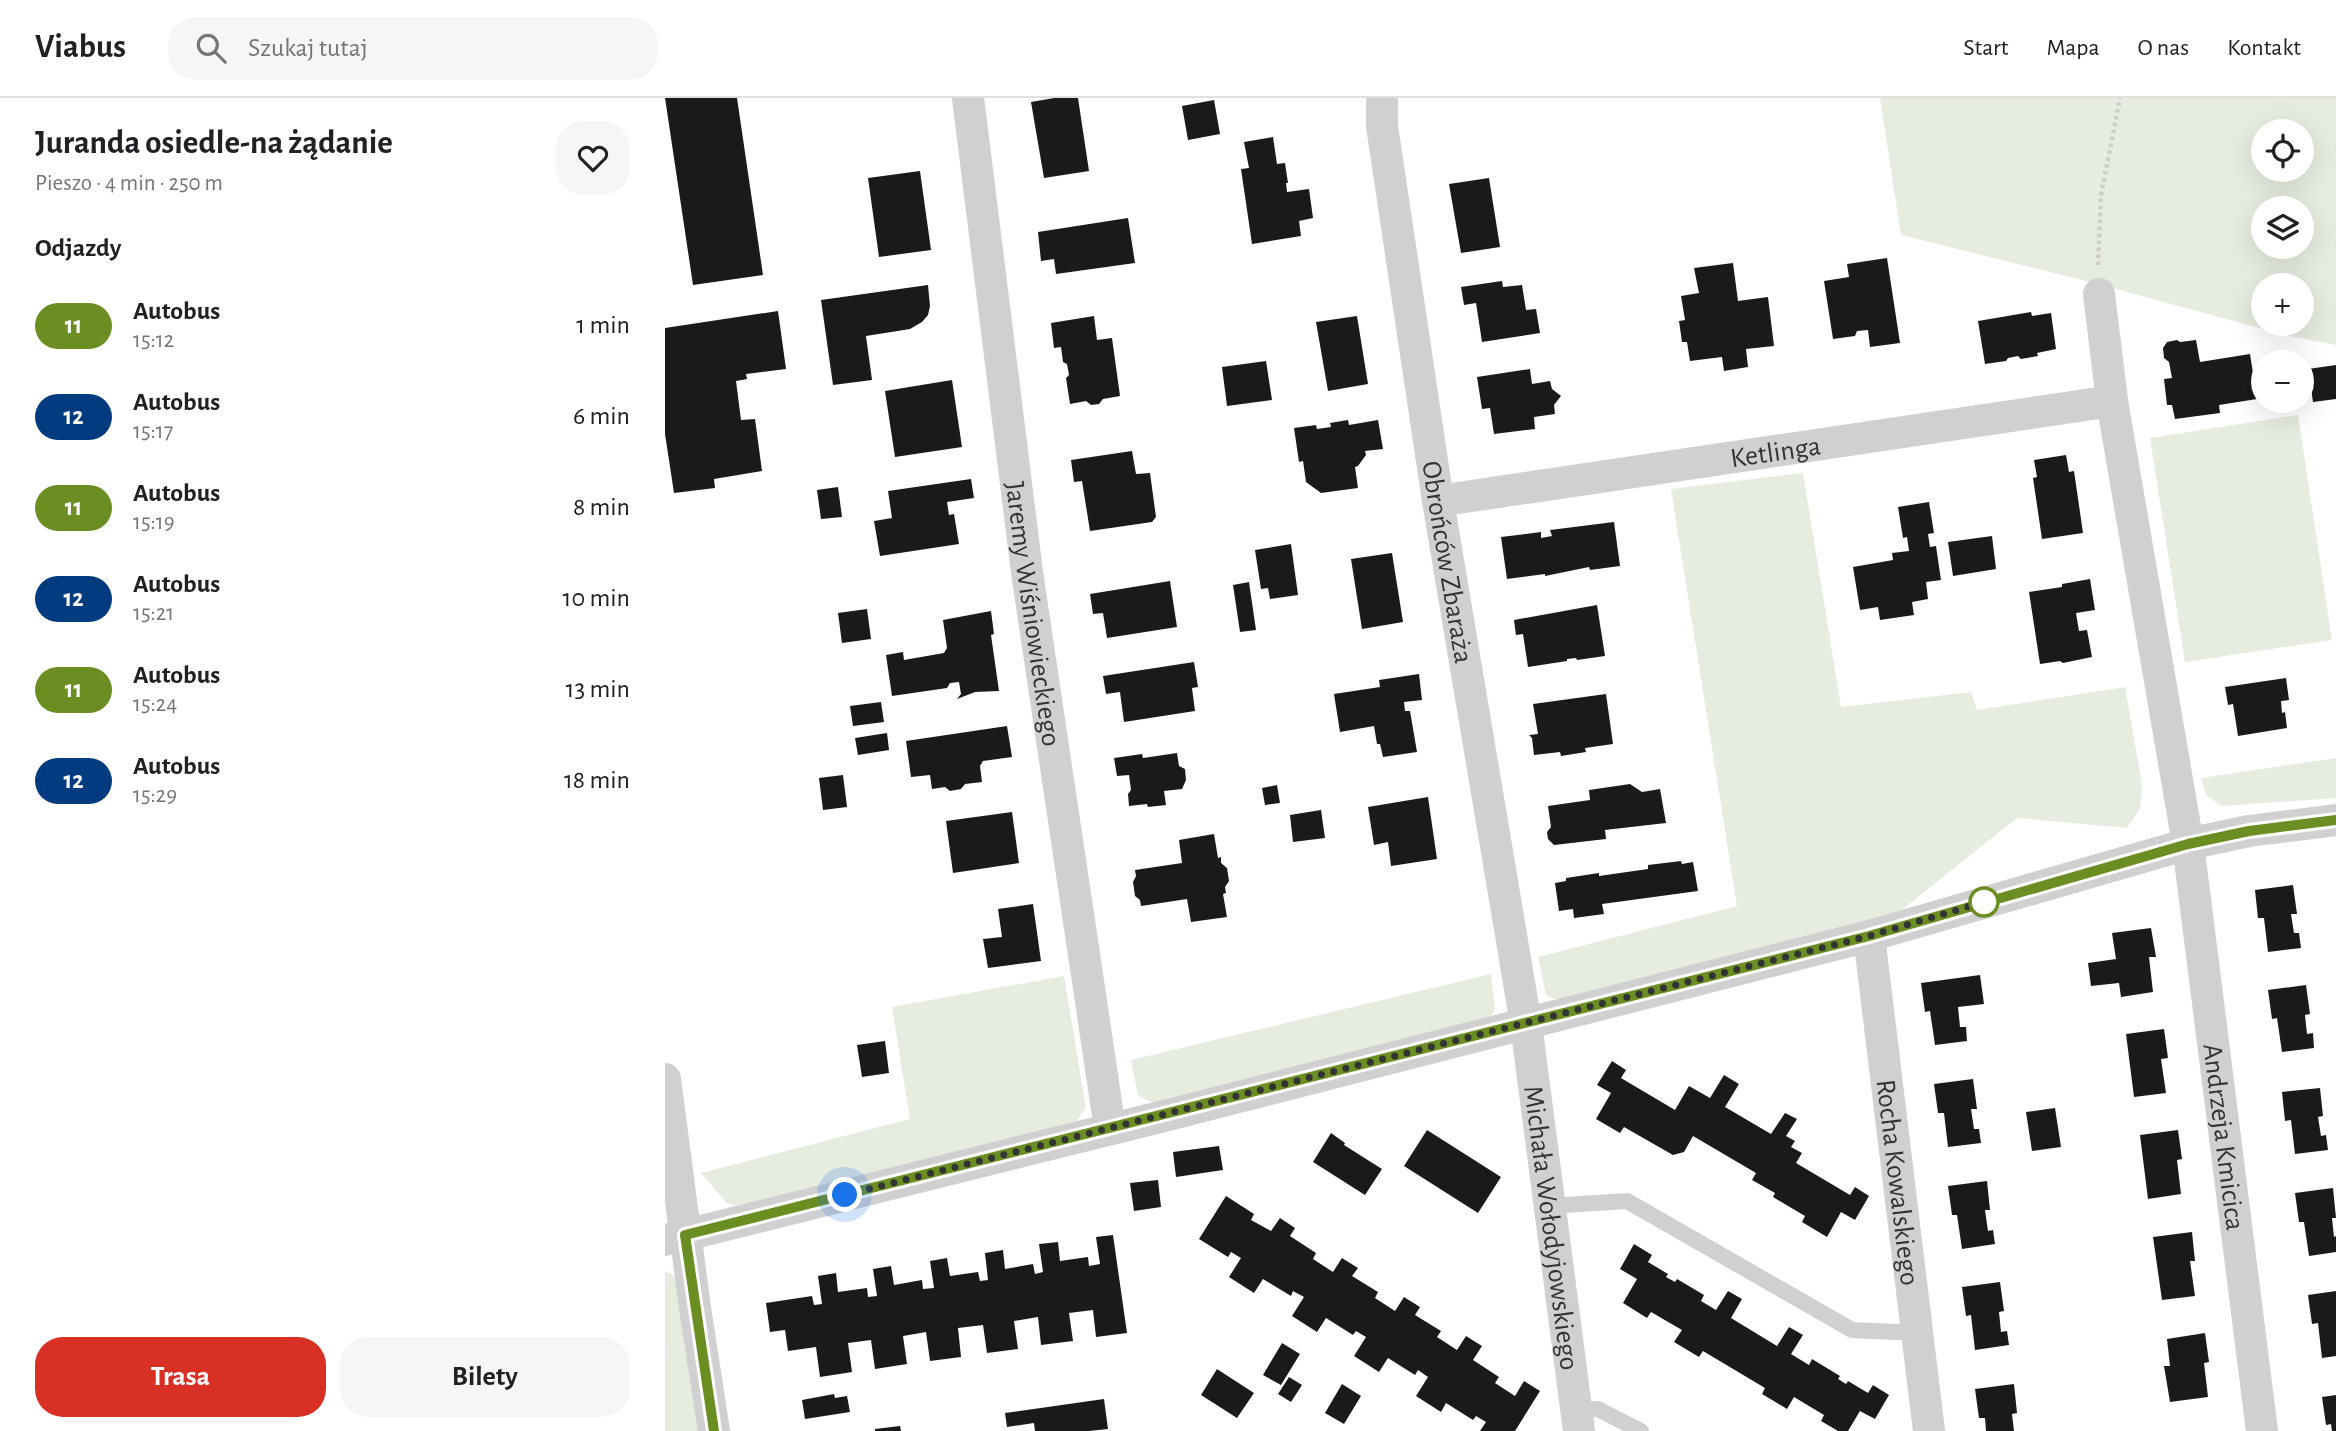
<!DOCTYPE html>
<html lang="pl">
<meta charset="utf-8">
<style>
:root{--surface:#fff;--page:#f6f6f6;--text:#202124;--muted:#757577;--line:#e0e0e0;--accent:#d93025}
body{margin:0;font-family:"Alegreya Sans",sans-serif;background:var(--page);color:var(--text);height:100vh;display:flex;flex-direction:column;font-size:26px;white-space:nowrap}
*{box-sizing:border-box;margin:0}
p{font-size:23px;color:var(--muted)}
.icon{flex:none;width:38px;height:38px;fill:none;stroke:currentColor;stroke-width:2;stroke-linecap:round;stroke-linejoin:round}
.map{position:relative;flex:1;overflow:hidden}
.details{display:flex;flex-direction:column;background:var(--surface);width:665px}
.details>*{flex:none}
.badge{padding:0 14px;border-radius:23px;font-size:24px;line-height:46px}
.fabs{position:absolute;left:1586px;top:21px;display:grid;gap:14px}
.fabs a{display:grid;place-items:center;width:63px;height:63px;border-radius:50%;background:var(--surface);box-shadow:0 7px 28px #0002;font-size:35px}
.you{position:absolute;width:35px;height:35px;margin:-18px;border:5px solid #fff;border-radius:50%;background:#1a73e8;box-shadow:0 0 0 10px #1a73e833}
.map>.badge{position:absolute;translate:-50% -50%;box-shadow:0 0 0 4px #fff}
h2{padding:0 35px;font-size:26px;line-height:63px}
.round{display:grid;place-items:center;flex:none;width:74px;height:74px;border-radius:28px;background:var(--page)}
.headline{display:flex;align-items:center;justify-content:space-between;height:119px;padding:0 35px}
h1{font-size:33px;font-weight:700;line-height:52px}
.button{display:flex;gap:14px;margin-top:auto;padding:14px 35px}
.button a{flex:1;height:80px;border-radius:28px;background:var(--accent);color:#fff;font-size:28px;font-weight:700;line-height:80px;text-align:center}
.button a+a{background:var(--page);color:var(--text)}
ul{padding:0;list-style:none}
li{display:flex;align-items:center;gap:21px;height:91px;padding:0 35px}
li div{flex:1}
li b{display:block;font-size:26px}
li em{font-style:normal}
li .badge{min-width:77px;font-weight:700;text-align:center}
header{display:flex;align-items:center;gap:42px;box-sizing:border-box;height:98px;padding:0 35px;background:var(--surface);border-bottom:2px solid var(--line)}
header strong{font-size:33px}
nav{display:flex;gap:38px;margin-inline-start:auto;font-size:24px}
.search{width:490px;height:63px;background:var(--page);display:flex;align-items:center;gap:18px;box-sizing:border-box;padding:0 24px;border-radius:28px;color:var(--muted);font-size:26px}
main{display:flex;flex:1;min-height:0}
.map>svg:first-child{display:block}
</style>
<header>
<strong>Viabus</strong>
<div class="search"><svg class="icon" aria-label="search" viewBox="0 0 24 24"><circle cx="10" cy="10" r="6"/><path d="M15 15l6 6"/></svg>Szukaj tutaj</div>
<nav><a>Start</a><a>Mapa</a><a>O nas</a><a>Kontakt</a></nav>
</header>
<main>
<section class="details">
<div class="headline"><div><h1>Juranda osiedle-na żądanie</h1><p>Pieszo · 4 min · 250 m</p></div><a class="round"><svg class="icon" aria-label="heart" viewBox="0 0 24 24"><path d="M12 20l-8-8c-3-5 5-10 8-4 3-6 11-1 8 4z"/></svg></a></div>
<h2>Odjazdy</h2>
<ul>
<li><span class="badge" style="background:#6b8e23;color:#fff">11</span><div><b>Autobus</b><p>15:12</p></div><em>1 min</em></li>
<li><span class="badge" style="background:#003b80;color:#fff">12</span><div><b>Autobus</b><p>15:17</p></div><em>6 min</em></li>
<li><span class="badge" style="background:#6b8e23;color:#fff">11</span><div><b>Autobus</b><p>15:19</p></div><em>8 min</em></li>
<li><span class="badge" style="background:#003b80;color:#fff">12</span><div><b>Autobus</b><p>15:21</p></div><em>10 min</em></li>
<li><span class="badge" style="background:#6b8e23;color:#fff">11</span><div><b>Autobus</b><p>15:24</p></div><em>13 min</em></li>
<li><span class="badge" style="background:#003b80;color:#fff">12</span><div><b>Autobus</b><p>15:29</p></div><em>18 min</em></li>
</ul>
<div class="button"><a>Trasa</a><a>Bilety</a></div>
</section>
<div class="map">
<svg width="1671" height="1333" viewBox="0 0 1671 1333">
<rect width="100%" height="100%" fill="#fff"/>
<!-- green -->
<path fill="#e6ecdf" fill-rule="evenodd" d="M1215 0H1671V247L1620 237 1433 186 1236 137ZM1598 33H1636V72H1598ZM1598 110H1636V149H1598ZM1598 187H1636V226H1598Z
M1633 317 1667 542 1520 564 1485 340Z
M1138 375 1176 609 1306 594 1312 612 1460 589 1477 687 1475 711 1462 730 1352 720 1204 838 912 912 881 897 873 859 1072 808 1006 391Z
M1671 660V700L1557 708 1542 698 1536 680Z
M826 876 830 910 817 937 507 1016 473 997 466 962Z
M399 878 421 1010 396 1044 106 1116 62 1105 36 1075 245 1021 227 909Z
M0 1173 7 1176 15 1188 35 1333H0Z"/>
<!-- building -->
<path fill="#1a1a1a" d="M0 0H72L98 177 28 187Z
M389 0H413L424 73 379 80 366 4Z
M549 2 555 36 523 42 517 8Z
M608 39 612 66 620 65 623 85H621L622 94 644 91 648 120 634 123 636 138 587 146 576 71 584 70 579 44Z
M255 73 266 152 214 159 203 80Z
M824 80 835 149 796 155 784 86Z
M463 120 470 165 391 176 389 161 376 163 373 134Z
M1222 160 1235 245 1205 249 1203 232 1192 233 1190 238 1168 241 1159 183 1184 179 1182 166Z
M1068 165 1073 203 1103 199 1109 248 1081 251 1083 269 1059 273 1057 259 1025 263 1022 244H1017L1014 223 1020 222 1016 198 1034 195 1029 170Z
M837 183 838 189 857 187 861 212 871 211 875 235 817 244 811 205 799 207 796 189Z
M263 187 265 208 263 217 257 224 245 231 201 238 207 282 168 287 156 202Z
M113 213 121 271 81 276 82 281 71 283 76 322 90 321 97 373 49 381 50 390 9 395 0 336V230Z
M1366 214 1367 218 1386 215 1391 251 1372 255 1373 258 1356 261 1353 258 1343 260 1341 263 1320 266 1313 223Z
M429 218 432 242 447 240 455 298 438 301 434 306 426 307 421 303 405 306 401 280 404 277 402 266 398 264 396 249 389 250 386 225Z
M692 218 703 286 663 293 651 224Z
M1512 242 1515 244 1531 242 1535 264 1585 256 1592 301 1554 307 1555 315 1510 321 1507 307H1502L1499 281 1507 280 1504 264 1499 260 1498 250 1502 244Z
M601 263 607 302 562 308 557 269Z
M1671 267V301L1648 304 1643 271Z
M865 271 867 286 885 283 887 291 896 298 889 307 890 316 869 319 870 331 829 336 825 310 817 311 812 279Z
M287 282 297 349 230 359 220 293Z
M683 322 684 327 713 322 718 351 700 353 701 357 693 368 690 369 693 390 656 395 641 384 638 363 634 364 629 330 651 327 652 331 666 329 665 325Z
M467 353 471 376 485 375 491 419 487 424 425 433 417 383 409 384 406 362Z
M1401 357 1404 374 1409 373 1418 435 1377 441 1368 380 1372 379 1369 362Z
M306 381 309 400 282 404 284 417 289 416 294 446 215 458 209 423 227 420 223 393Z
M173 389 177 419 156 421 152 392Z
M1264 404 1269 435 1263 436 1265 449 1271 448 1276 482 1261 484 1263 501 1247 504 1249 517 1215 522 1213 509 1195 512 1188 469 1228 462 1227 455 1244 453 1242 439 1238 440 1233 409Z
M949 424 955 468 925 472 924 469 880 478V476L842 481 836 439 876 434V440L887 438 885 432Z
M1327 438 1331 471 1288 478 1283 444Z
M626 446 633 497 605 501 603 490 596 491 590 452Z
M727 455 738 524 697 531 686 461Z
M1425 481 1430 512 1411 515 1414 533 1422 532 1427 559 1398 565 1395 563 1375 566 1364 494 1397 489V486Z
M505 483 512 529 442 540 438 515 428 516 425 496Z
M584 484 591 532 575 534 568 487Z
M932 507 940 558 912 562 911 560 902 561V563L863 569 858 536 851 537 849 522Z
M202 511 206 541 177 545 173 515Z
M326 513 329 536 326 537 334 593 310 594 292 601 296 596 294 584 285 585 282 590 227 598 221 557 238 554 239 562 279 555 282 550 278 522Z
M529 564 533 589 527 590 530 613 459 624 455 594 441 596 438 578Z
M754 576 757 602 739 604 740 613H745L752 654 718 659 715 646H712L709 628 675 634 669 596 715 589 714 582Z
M1621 580 1624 602 1616 603 1617 615 1620 614 1622 630 1573 638 1568 606 1563 607 1560 589Z
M941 596 948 646 920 650 921 654 896 658 895 654 869 657 867 640 864 637 873 636 868 606Z
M216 604 219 624 188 628 185 608Z
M342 628 347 659 318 663 315 668 317 684 300 686 296 691 285 693 280 689 267 691 265 677 246 679 241 643Z
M222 635 224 652 193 657 190 640Z
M512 655 514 668 520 671 521 682 517 691 499 693 501 707 483 709 482 706 464 708 463 696 466 692 464 677 452 678 449 660 477 656 478 660Z
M178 677 182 709 158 712 154 680Z
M965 686 977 694 995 691 1001 725 940 732 941 741 889 747 883 741 882 734 886 729 883 708 925 702 924 692Z
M612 687 615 705 600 707 597 690Z
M763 699 772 761 726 768 723 744 709 747 703 709Z
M656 712 660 740 628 744 625 717Z
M347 714 354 765 288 775 281 723Z
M549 736 553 760 556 759V765L562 770 564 783 560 789 561 795 558 796 562 819 526 824 522 801 476 808 475 802 470 798 468 784 471 778 470 772 517 765 514 742Z
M1016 763 1017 766 1028 764 1033 793 937 806 939 816 909 820 908 811 894 813 890 785 901 783V780L934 775V778L983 771V767Z
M1628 787 1632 816H1626L1629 835H1634L1636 850 1603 854 1599 820H1593L1590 792Z
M368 806 376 863 323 870 318 841 337 839 333 811Z
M1486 830 1491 859H1484L1488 894 1456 899 1454 885 1426 888 1423 865 1451 861 1447 835Z
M1315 877 1319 906 1293 909 1295 929H1301L1302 943 1270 947 1265 913 1260 914 1256 885Z
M1641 887 1645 916 1640 917 1642 936 1648 935 1649 950 1617 954 1612 920 1607 921 1603 892Z
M1499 931 1503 960 1496 961 1501 995 1469 999 1461 936Z
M220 943 224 975 197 979 192 947Z
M947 963 961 972 956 980 1010 1012 1024 988 1045 1000 1059 977 1074 986 1060 1009 1106 1036 1120 1015 1132 1021 1121 1038 1130 1043 1126 1049 1137 1055 1131 1065 1185 1097 1190 1089 1204 1098 1190 1122 1176 1114 1162 1139 1137 1124 1140 1118 1108 1099 1110 1095 1087 1082 1091 1075 1028 1038 1019 1054 1008 1057 959 1029 955 1035 931 1021 946 995 932 987Z
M1308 981 1312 1011H1306L1309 1031H1314L1316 1045 1283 1049 1279 1015H1273L1269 986Z
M1655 990 1658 1018 1653 1019 1656 1038 1661 1037 1663 1052 1630 1056 1626 1022 1620 1023 1617 994Z
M1390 1010 1396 1049 1367 1053 1361 1014Z
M762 1032 836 1079 813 1115 739 1068Z
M1513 1032 1517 1061 1512 1062 1516 1096 1483 1101 1475 1037Z
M666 1035 680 1045 679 1047 717 1071 700 1097 648 1064Z
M554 1048 558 1072 511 1079 508 1054Z
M493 1082 496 1109 469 1113 465 1085Z
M1322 1083 1325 1112H1320L1323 1133 1328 1132 1330 1146 1297 1151 1292 1117H1287L1283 1088Z
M1668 1090 1671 1120H1667L1669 1139 1671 1138V1154L1644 1158 1639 1124H1634L1630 1095Z
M561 1098 589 1116 586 1122 606 1133 615 1120 630 1130 625 1138 651 1155 648 1161 668 1174 677 1160 693 1170 687 1178 713 1194 710 1200 730 1213 739 1199 755 1209 750 1217 776 1233 772 1239 792 1252 801 1238 817 1248 808 1262 834 1279 830 1285 850 1298 859 1283 875 1293 850 1333H815L821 1324 811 1318 808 1322 781 1305 776 1314 751 1298 763 1279 753 1272 750 1277 723 1260 714 1274 689 1258 701 1239 691 1233 688 1237 661 1220 652 1234 627 1218 639 1199 628 1193 626 1198 598 1181 589 1195 564 1179 576 1160 566 1154 563 1159 534 1141Z
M1527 1134 1530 1163H1525L1530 1198 1497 1202 1488 1139Z
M448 1137 462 1235 431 1239 428 1212 404 1215 408 1243 376 1247 373 1219 349 1223 353 1251 322 1255 318 1227 293 1230 296 1259 265 1263 261 1234 238 1238 242 1266 210 1271 206 1242 183 1245 187 1274 155 1279 151 1249 123 1253 120 1232 105 1234 101 1205 147 1198 149 1207 157 1206 153 1178 171 1175 173 1194 202 1190 203 1199 212 1198 208 1171 226 1168 229 1187 257 1182 258 1191 269 1190 265 1163 282 1160 285 1178 313 1174 315 1183 323 1182 320 1155 338 1152 340 1171 368 1166 370 1176 378 1174 374 1146 393 1144 395 1163 423 1159 424 1168 435 1166 431 1139Z
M969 1146 987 1157 983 1164 1003 1176 1001 1179 1010 1184 1012 1181 1039 1197 1036 1203 1051 1212 1063 1193 1077 1201 1066 1220 1112 1248 1124 1229 1138 1237 1126 1256 1144 1267 1147 1261 1175 1278 1173 1281 1181 1286 1183 1283 1203 1295 1208 1287 1224 1297 1210 1321 1195 1313 1183 1333H1173L1156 1323 1159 1317 1129 1299 1122 1311 1097 1296 1100 1290 1038 1253 1034 1259 1009 1244 1017 1232 986 1214 982 1220 958 1205 972 1181 955 1171Z
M1335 1184 1339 1213 1334 1214 1336 1234 1342 1233 1344 1247 1310 1252 1306 1217 1301 1218 1297 1189Z
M1671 1193V1258L1657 1260 1653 1225 1647 1226 1643 1197Z
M1540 1235 1544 1264 1539 1265 1543 1299 1505 1304 1499 1268H1505L1502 1241Z
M617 1245 635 1256 616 1287 598 1277Z
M552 1271 589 1295 572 1320 536 1297Z
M624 1279 637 1287 626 1304 613 1296Z
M677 1286 696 1298 679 1326 660 1315Z
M1349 1286 1352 1315 1347 1316 1349 1333H1321L1320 1320H1314L1310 1291Z
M169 1296 170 1300 182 1298 185 1314 140 1321 137 1302Z
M1671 1297V1333H1667L1666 1326 1661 1327 1657 1299Z
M439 1301 443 1331 424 1333H370L369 1325 342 1329 340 1315Z
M235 1328 236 1333H210V1331Z"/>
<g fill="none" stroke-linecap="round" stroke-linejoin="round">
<!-- path -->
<path stroke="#cdcdcd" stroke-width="4.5" stroke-dasharray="3.5 3.5" stroke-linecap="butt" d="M1433 167 1436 97 1455 0"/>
<!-- lane -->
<path stroke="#d0d0d0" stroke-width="16" d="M884 1108 962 1103 1187 1232 1253 1235
M911 1312 933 1311 976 1333"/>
<!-- street -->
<g stroke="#d0d0d0" stroke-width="32">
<path id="s1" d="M303 0 362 474 445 1031"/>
<path id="s2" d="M717 0V28L773 403 861 926 914 1333"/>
<path d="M1434 196 1447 303"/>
<path id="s3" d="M773 403 1447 303 1523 746 1597 1333"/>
<path id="s4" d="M1204 838 1264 1333"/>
<path d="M0 981 30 1210 49 1333"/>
<path d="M0 1142 507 1016 1204 838 1523 746 1584 733 1671 722"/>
</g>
</g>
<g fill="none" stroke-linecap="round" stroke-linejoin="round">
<!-- line casing -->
<g stroke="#fff" stroke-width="16">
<path id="line" d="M49 1333 20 1137 1204 838 1523 746 1584 733 1671 722"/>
</g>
<!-- line -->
<use href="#line" stroke="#6b8e23" stroke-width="10"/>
<!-- walk -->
<path stroke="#333" stroke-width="7" stroke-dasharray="0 12.6" d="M180 1097 1204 838 1319 804"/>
</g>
<!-- markers -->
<circle fill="#fff" stroke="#6b8e23" stroke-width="3.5" cx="1319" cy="804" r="14"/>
<g text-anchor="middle" stroke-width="7" stroke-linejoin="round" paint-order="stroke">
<!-- street labels -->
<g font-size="28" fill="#333" stroke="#fff">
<text dy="10" stroke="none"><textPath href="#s3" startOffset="341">Ketlinga</textPath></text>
<text dy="10" stroke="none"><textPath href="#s2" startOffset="469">Obrońców Zbaraża</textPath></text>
<text dy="10" stroke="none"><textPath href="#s1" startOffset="520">Jaremy Wiśniowieckiego</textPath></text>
<text dy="10" stroke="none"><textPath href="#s3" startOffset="1426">Andrzeja Kmicica</textPath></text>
<text dy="10" stroke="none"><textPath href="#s4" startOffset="248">Rocha Kowalskiego</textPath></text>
<text dy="10" stroke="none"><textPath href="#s2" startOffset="1143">Michała Wołodyjowskiego</textPath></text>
</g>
</g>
</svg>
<div class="fabs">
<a><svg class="icon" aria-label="locate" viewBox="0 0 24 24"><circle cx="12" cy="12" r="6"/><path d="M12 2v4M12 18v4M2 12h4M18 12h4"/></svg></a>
<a><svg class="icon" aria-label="layers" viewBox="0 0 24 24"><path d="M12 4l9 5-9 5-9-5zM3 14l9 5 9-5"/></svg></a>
<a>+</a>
<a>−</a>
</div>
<div class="you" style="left:180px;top:1097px"></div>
</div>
</main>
